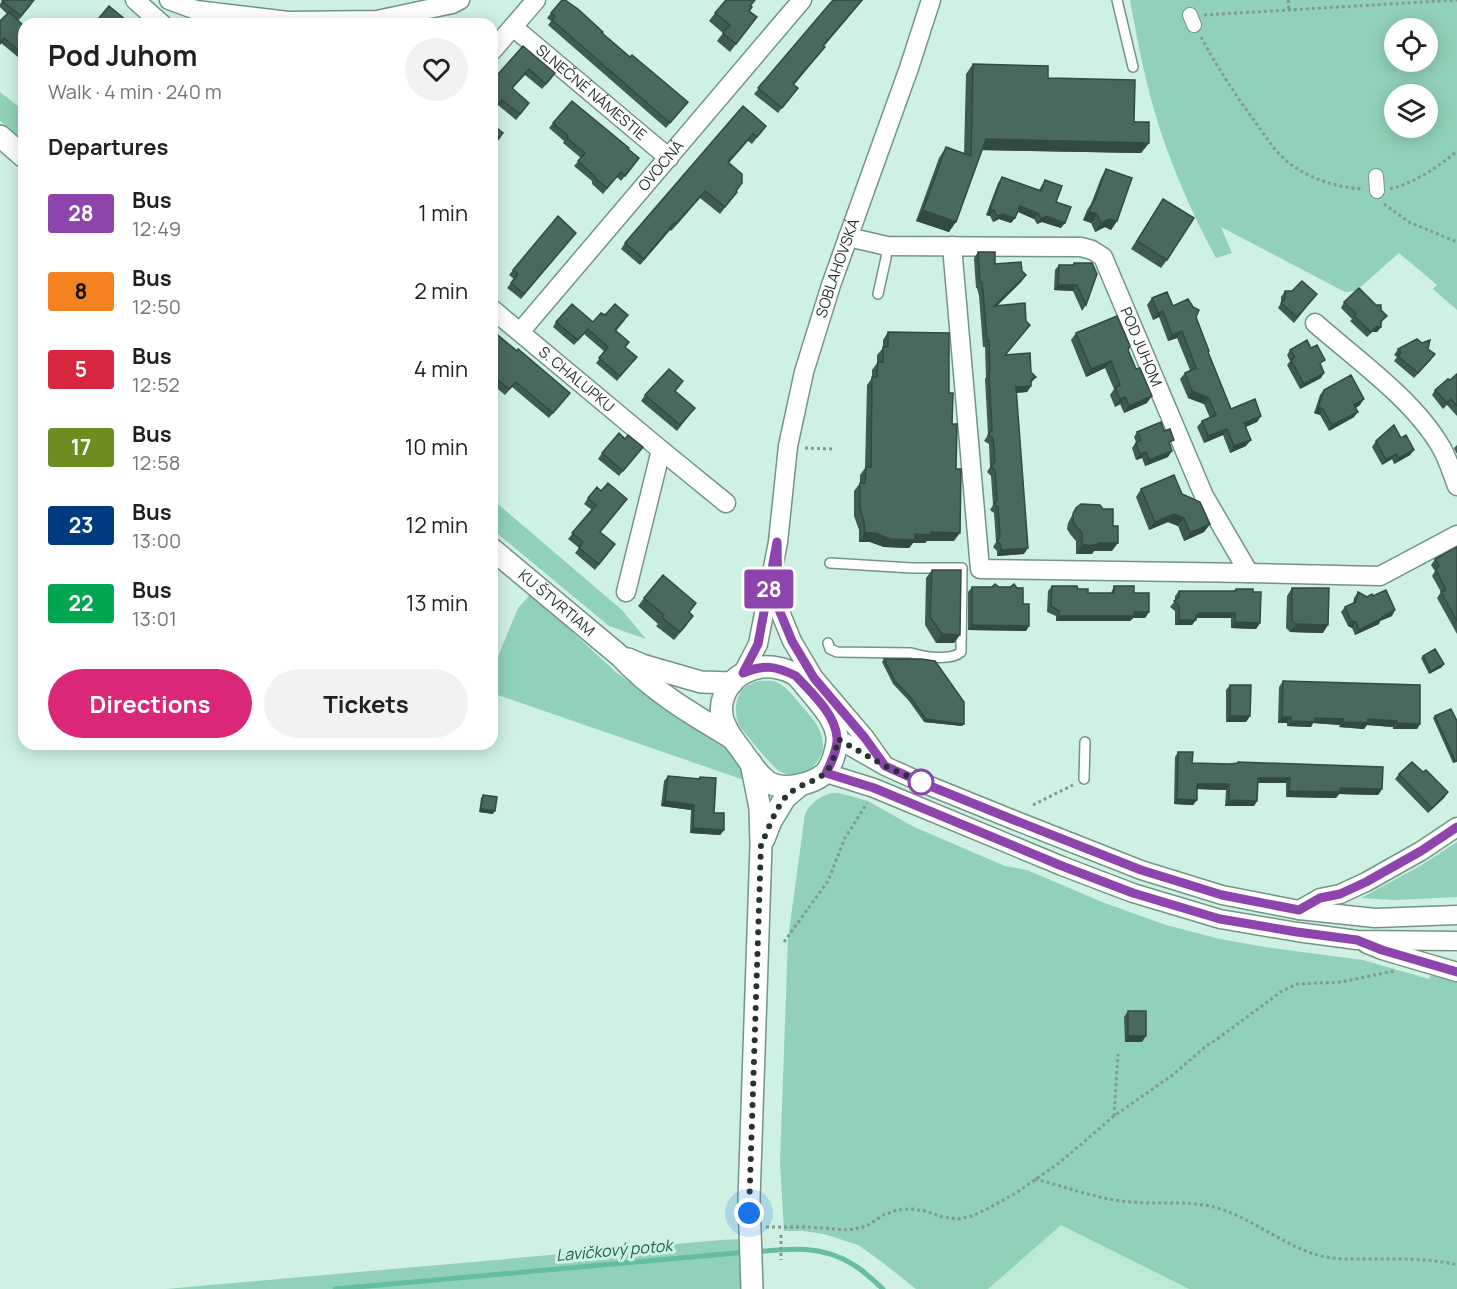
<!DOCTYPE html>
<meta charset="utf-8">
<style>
:root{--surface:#fff;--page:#f2f2f2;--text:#202124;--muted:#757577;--accent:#db2777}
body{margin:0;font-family:Manrope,sans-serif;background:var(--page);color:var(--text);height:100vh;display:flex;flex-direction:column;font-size:22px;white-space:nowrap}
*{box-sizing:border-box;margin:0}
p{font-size:20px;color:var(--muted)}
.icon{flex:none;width:33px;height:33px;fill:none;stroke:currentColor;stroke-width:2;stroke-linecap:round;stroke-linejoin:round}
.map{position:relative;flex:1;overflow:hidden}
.sheet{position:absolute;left:18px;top:18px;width:480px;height:732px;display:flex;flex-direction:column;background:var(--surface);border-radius:18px;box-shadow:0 3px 15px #0003}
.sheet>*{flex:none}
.badge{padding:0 12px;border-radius:4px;font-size:21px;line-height:39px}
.tools{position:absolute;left:1384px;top:18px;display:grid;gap:12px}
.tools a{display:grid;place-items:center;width:54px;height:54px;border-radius:50%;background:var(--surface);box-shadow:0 3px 15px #0003;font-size:30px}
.you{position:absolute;width:30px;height:30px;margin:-15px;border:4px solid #fff;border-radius:50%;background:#1a73e8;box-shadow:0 0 0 9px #1a73e833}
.map>.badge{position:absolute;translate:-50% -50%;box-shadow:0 0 0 3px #fff}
h2{padding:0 30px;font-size:22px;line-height:54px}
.round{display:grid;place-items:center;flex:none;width:63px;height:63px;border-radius:32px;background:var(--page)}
.summary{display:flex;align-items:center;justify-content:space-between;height:102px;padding:0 30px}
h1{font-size:28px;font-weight:700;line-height:45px}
.action{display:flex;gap:12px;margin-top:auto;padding:12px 30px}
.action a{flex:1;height:69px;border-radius:36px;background:var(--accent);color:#fff;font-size:24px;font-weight:700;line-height:69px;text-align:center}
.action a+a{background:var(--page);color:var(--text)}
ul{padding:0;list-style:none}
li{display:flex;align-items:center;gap:18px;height:78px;padding:0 30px}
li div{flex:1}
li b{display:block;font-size:22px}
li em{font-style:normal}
li .badge{min-width:66px;font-weight:700;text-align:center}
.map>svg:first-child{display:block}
</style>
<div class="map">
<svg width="1457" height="1289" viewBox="0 0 1457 1289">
<rect width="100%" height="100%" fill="#cef1e3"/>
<!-- built -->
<path fill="#bce8d6" d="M1061 1224 1189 1289H988Z"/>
<!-- green -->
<path fill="#91d1b9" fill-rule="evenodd" d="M1130 0H1457V310L1433 289 1437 285 1399 253 1356 291 1345 292 1221 227 1232 253 1216 258C1192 214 1169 161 1155 113 1144 76 1137 38 1130 0ZM1395 28H1428V62H1395ZM1395 94H1428V128H1395Z
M0 92 24 111V141L0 121Z
M492 499 622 610 646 639 609 626 492 529Z
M531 594 617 673 659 703 736 755 747 781 492 693V661L497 659 518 608Z
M758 681C764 681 771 680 776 682 786 686 793 696 800 704 812 718 827 732 822 752 819 760 815 766 808 770 801 774 789 776 781 772 771 767 749 737 740 727 734 716 734 698 744 688 747 685 754 683 758 681Z
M832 793H839L868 801 912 826 1005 866 1027 870 1102 902 1166 925 1220 939 1265 947 1363 960 1429 979 1431 975 1457 982V1289H1189L1061 1225 988 1289H916L882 1262 858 1245 824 1234 803 1231H784L780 1163 788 939 805 814C811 803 819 796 832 793Z
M1457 842V897L1395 900 1361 898 1420 866Z
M742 1239 744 1289H166L721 1240Z"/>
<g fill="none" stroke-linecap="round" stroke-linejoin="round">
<!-- stream -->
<path stroke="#65be9f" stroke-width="5" d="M756 1252C790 1248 823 1245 854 1265 864 1271 874 1281 883 1289
M335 1289 747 1252"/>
<!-- service casing -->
<g stroke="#739487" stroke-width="12">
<path id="service" d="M1117 0 1133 67
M878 294 886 258 887 246
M828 643 830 649 837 652 911 653C923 657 951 661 961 652L962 568H912L830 563
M1084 779 1085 742"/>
</g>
<!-- pedestrian casing -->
<g stroke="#739487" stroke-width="16">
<path id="pedestrian" d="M1190 15 1194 25
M1376 176 1377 191"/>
</g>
<!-- minor casing -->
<g stroke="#739487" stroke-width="21">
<g id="minor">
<path d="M135 0 162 24"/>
<path d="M169 0 196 10 288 21 377 20 452 4 460 0"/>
<path id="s1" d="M513 27 669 158"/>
<path d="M492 51 536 0"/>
<path id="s2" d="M848 237 887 246 1081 247 1092 250 1103 257 1204 496 1249 573"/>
<path d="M952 246 980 569 1249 573 1380 576 1457 535"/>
<path id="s3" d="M492 309 661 450 726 503"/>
<path d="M1315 323C1356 359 1414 400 1441 447 1448 459 1452 473 1457 486"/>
<path id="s4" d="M520 332 802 0"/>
<path d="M626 592 661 450"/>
<path d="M778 607 792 641 814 678 865 738 882 762"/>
<path id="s5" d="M743 673 758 644 778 542 788 446 804 372 831 285 909 68 931 0"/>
<path d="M838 739 885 766 925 784 1014 820 1141 870 1222 895 1299 910 1375 918 1457 915"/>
<path d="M826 773 874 788 1062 866 1133 893 1220 919 1297 932 1357 940 1457 941"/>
<path d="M1299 910 1320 898 1340 894 1366 882 1421 851 1457 827"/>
<path d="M1367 944 1382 950 1457 972"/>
</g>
</g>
<!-- tertiary casing -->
<g stroke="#739487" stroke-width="24">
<g id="tertiary">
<path d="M0 136 24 157"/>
<path id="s6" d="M492 549 620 656C652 691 692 714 732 738"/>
<path d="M628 659 642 665 701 682 732 683"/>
<path d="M762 667C773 666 788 669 797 676 801 680 805 686 809 690 820 704 834 718 837 736 838 744 835 752 833 759 831 764 828 771 824 774 812 784 786 790 772 784 760 779 751 763 744 754 738 745 730 737 726 727 715 707 725 683 744 673 750 670 756 668 762 667Z"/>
<path d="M751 763 760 808 761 845 749 1199 752 1289"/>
<path d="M764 839 771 821 785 798 799 786"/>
</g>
</g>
<!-- path -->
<path stroke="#819a90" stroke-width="3" stroke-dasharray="3 3" stroke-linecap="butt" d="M1288 0 1289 10
M1204 15 1457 0
M1201 37C1217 67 1236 96 1256 123 1266 137 1275 152 1289 163 1310 179 1336 187 1362 189
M1390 189C1416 182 1437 168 1457 151
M1384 204 1409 222 1457 242
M805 448 833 449
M1033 805 1073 785
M784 942 828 881 845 838 867 803
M1114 1116 1118 1054
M1035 1179C1067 1187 1099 1200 1132 1202 1160 1205 1186 1200 1214 1207 1251 1217 1283 1246 1321 1256 1338 1260 1354 1259 1371 1259 1400 1259 1429 1258 1457 1265
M766 1227H808L849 1230 867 1226 883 1215 897 1210 912 1209 926 1211 942 1217 958 1219 972 1216 987 1209 1016 1193 1059 1163 1114 1116 1174 1074 1206 1046 1216 1040 1282 991 1297 984 1341 982 1394 971
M781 1235V1260"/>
<!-- service -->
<use href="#service" stroke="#fff" stroke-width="9"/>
<!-- pedestrian -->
<use href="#pedestrian" stroke="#fff" stroke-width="14"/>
<!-- minor -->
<use href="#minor" stroke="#fff" stroke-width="18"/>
<!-- tertiary -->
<use href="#tertiary" stroke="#fff" stroke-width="21"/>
</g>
<!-- wall -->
<path fill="#3f5a50" d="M755 0 751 6 752 7 750 11 751 25 730 52 717 41 723 33 709 21 715 13Z
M833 0H863L824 46 825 47 821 52 794 85 798 88 778 113 754 94Z
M2 1 31 5 18 21 24 26V62L1 43 7 14 0 7V4Z
M551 13 630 57 688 102 666 128 548 25 551 21 547 18Z
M523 46 551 79 542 89 525 75 512 89 525 109 516 120 498 105 492 112V81Z
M973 64 1048 78 1149 143 1141 153 982 150 949 232 916 221 939 158 946 147 964 154 966 74Z
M743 106 766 126 752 144 748 141 729 163 737 192 720 214 700 198 671 231 670 230 640 265 621 249 625 243Z
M553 123 628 149 639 158 621 181 617 177 603 194 592 184V181L574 166 581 158 563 143 564 141 549 128Z
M1106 169 1117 221 1111 230 1105 227 1095 232 1091 223 1083 220 1087 210 1091 204 1101 178Z
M1002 177 1039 190 1045 180 1056 202 1061 228 1042 222 1037 224 1034 219 1018 212 1015 218 1011 223 999 219 993 222 990 216 986 215 998 183Z
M1163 199 1167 260 1161 268 1131 249Z
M576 233 521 299 507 288 514 279 509 275 513 270Z
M978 252 1022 281 997 306 1026 321 1030 325 1006 355 1031 383V386L1027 392 1016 393 1024 554 997 556V551L993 547 996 542 994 513 990 510 993 505 991 476 987 472 990 467 989 444 984 441 988 435 985 379 986 377 985 347H983L979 296 977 288H976L974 258Z
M1074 263 1086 305 1082 311 1073 291 1054 290 1055 270 1059 265H1072Z
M1285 291 1317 294 1294 323 1278 308 1281 303V297Z
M1152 298 1173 306 1196 317 1208 353 1231 409 1261 416 1257 422 1246 427V446L1230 453 1223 435 1204 443 1197 427 1202 421 1210 418 1204 404 1188 398 1180 379 1185 373 1190 370 1177 338 1168 341 1159 317 1153 320 1147 305Z
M1344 302 1381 310 1387 316 1381 323V327L1377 332H1372L1367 337 1350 321 1352 319 1341 308Z
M605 315 625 320 616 331 625 347 637 357 617 381 596 363 605 352 584 334 574 345 553 327 556 322H593Z
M492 327 493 331 517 351 570 393 549 418 512 387 505 395 492 384Z
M888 332 949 393 952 424 954 541H927L925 543H913L909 548 884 547 870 542H859V530L854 516V491L860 483V475L865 468 867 385 872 378V370L877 363V355L883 348V340Z
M1076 333 1128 350 1147 403 1124 413 1120 404 1115 407 1110 395 1114 389 1105 368 1086 377 1071 340Z
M1398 349H1428L1431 360 1414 378 1394 361 1397 357 1394 355Z
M1290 350 1321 378 1300 389 1287 365 1290 361 1287 355Z
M1457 374V416L1447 405 1443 409 1432 395 1435 390 1450 380Z
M1324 390 1360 405 1356 408 1354 417 1329 431 1320 415 1314 413 1320 395Z
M675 391 695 408 677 431 641 401 645 395Z
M1137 432 1170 446 1168 457 1145 466 1142 458 1136 460 1132 448 1136 442 1134 437Z
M1401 438 1414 450 1410 455 1394 464 1392 459 1382 465 1372 447 1376 441Z
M625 439 643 447 619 476 598 459 602 453Z
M1457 445V454L1454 448Z
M1141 489 1182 494 1210 524 1204 532 1184 541 1178 526 1168 522 1149 530 1136 497Z
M601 491 627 499 600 532 611 550 595 570 575 553 579 548 568 539 592 510 584 504 588 498Z
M1076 508 1112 551H1094L1092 554H1076V541L1070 534 1067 529 1068 523Z
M1457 547V634L1437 598 1441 592 1432 576 1435 571 1431 565 1435 559Z
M932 570 954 643H936L925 625 926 578Z
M1052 586 1078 589 1088 593H1111L1114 586 1134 593 1149 612 1145 618H1133L1130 621H1056V616L1047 612 1048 591Z
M972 587H999L1023 604 1029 626 1026 631 968 630V592Z
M1292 588 1323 633 1290 632 1286 628 1287 596Z
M1236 589 1260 623 1256 629 1231 628V618H1197L1192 625H1175V611L1170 607 1175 601V596L1179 591H1234Z
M1358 592 1367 597 1373 596 1392 616 1380 621 1379 624 1355 635 1352 628 1348 626 1341 612 1345 607 1353 603 1354 598Z
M644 598 689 613 687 625 674 640 656 626 658 624 638 606Z
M1423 656 1442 667 1429 674 1421 658Z
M884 659 964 724 962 726 924 722 909 701 893 684 882 662Z
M1283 681 1420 724 1417 729H1393V727L1367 725 1364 729 1339 727 1340 725 1313 723 1311 727 1287 726V723H1278L1279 687Z
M1230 685 1250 716 1246 722H1226V690Z
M1435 716 1457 721V762L1453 763 1433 718Z
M1178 752 1192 763 1230 764 1237 763 1238 762 1382 789 1378 795 1339 794 1336 798 1286 797V783H1258L1257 801 1254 806H1225L1226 790 1197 789V800L1193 805 1174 804 1175 757Z
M1423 772 1448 792 1444 798 1428 813 1395 779 1399 774Z
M668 776 698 779 700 777 714 813 724 830 720 835 690 833 691 810 661 806 664 781Z
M483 795 493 814 479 812 481 798Z
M1128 1011 1142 1042H1125L1124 1017Z"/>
<!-- shaded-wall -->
<path fill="#334a41" d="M986 139 1149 143 1141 153 978 150Z
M705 191 700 198 671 231 676 224Z
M1020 206 1038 213 1034 219 1016 211Z
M990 209 994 210 990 216 986 215Z
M923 210 956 222 949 232 916 221Z
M1089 212 1097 214 1091 223 1083 220Z
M1003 214 1015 218 1011 223 999 219 993 222 997 216Z
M1046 216 1065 223 1061 228 1042 222 1037 224 1041 219Z
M1110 219 1117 221 1111 230 1105 227 1095 232 1101 223Z
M674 223 670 230 640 265 644 259Z
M1026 275 1022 281 990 312 994 306Z
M1058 285H1077L1073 291 1054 290Z
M1163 311 1159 317 1153 320 1158 313Z
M1376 327H1381L1377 332H1372L1367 337Z
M1182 331 1177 338 1168 341 1172 335Z
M1111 361 1105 368 1086 377 1091 369Z
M1324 373 1321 378 1300 389 1304 384Z
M1036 377 1031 383V386L1027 392 1012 393 1016 387 1031 380Z
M1192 391 1209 398 1204 404 1188 398Z
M1152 396 1147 403 1124 413 1129 406Z
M1125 397 1120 404 1115 407 1120 399Z
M1364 399 1360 405 1350 411 1354 405Z
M1318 407 1323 409 1320 415 1314 413Z
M1358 412 1354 417 1329 431 1332 425Z
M1261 416 1257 422 1240 429 1244 423Z
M1227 429 1223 435 1204 443 1208 436Z
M1251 440 1246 446 1230 453 1234 446Z
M1414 450 1410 455 1394 464 1398 458Z
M1172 451 1168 457 1145 466 1149 460Z
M1146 452 1142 458 1136 460 1140 454Z
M1396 454 1392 459 1382 465 1386 460Z
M1174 514 1184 518 1178 526 1168 522 1149 530 1155 522Z
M1210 524 1204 532 1184 541 1190 533Z
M931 532 960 533 954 541H927L925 543H913L909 548 884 547 870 542H859L865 533 915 534Z
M1098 543H1118L1112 551H1094L1092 554H1076L1082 545Z
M1028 548 1024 554 997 556 1001 550Z
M1395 610 1392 616 1380 621 1379 624 1355 635 1359 630Z
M1134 612H1149L1145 618H1133L1130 621H1056L1059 616Z
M1199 613H1235L1231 618H1197L1192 625H1175L1179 620 1196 615Z
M1351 621 1356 622 1352 628 1348 626Z
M1235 622 1260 623 1256 629 1231 628Z
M1296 624 1328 625 1323 633 1290 632Z
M972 625 1029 626 1026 631 968 630Z
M942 634 960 635 954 643H936Z
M1444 664 1442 667 1429 674 1431 671Z
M1230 716H1250L1246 722H1226Z
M1282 717H1291L1287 723H1278Z
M1315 718 1343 719 1340 725 1313 723 1311 727 1287 726 1291 721Z
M926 719 964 724 962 726 924 722Z
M1368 719 1397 721 1393 727 1367 725 1364 729 1339 727 1343 722Z
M1397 723 1420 724 1417 729H1393Z
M1258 778H1290L1286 783H1254Z
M1197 784H1229L1226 790 1193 789Z
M1340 788 1382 789 1378 795 1339 794 1336 798 1286 797 1289 791Z
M1448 792 1444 798 1428 813 1432 808Z
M1177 799 1197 800 1193 805 1174 804Z
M1229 800 1257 801 1254 806H1225Z
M665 801 694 805 691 810 661 806Z
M481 809 495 811 493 814 479 812Z
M693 828 724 830 720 835 690 833Z
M1128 1036H1146L1142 1042H1125Z"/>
<!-- building -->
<path fill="#49695d" stroke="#334a41" stroke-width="1.5" d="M3 0H34L21 16 2 1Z
M562 0H565L578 9 603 32 602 33 630 57 632 55 688 102 670 123 552 20 555 16 551 13Z
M726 0H755L750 6 752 7 749 11 757 17 736 44 723 33 730 25 715 13Z
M833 0H862L823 46 825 47 793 84 798 88 782 108 758 88Z
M109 6 126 20 123 23 124 24H94Z
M9 12 24 26V55L4 38 0 44V21Z
M523 46 555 73 546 84 529 69 512 88 529 103 520 114 502 100 492 111V81Z
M973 64 1048 66V78L1135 80 1134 122H1149V143L986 139 956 222 923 210 946 147 971 156Z
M572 101 629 148 628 149 639 158 625 176 621 172 607 188 596 179 595 176 578 161 585 153 567 138 568 136 553 123Z
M743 106 766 126 757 137 753 134 728 162 742 174V183L736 191 737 192 725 207 705 191 676 224 674 223 644 259 625 243Z
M492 124 503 133 494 145 492 143Z
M1106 169 1132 178 1117 221 1110 219 1101 223 1097 214 1089 212 1093 202 1095 200Z
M1002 177 1041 191 1045 180 1062 186 1056 202 1071 207 1065 223 1046 216 1041 219 1038 213 1020 206 1015 218 1003 214 997 216 994 210 990 209Z
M1163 199 1194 218 1167 260 1137 241Z
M558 216 576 233 524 294 511 283 518 274 513 270Z
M978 252H995V264L1021 262 1022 271 1026 275 994 306 1025 303 1026 321 1030 325 1005 355 1030 353 1031 372 1036 377 1031 380V386L1016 387 1028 548 1001 550V545L997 541 1000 537 998 507 994 504 997 500 995 470 991 466 995 462 993 438 988 435 992 430 989 373 990 372 989 340 987 341 983 290 982 282H980Z
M1074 263H1092L1097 274 1086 305 1077 285H1058L1059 265H1074Z
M1302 281 1317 294 1297 317 1281 303 1285 299V291H1292Z
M1359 288 1376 305H1381V310L1387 316 1381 321V327H1376L1371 332 1354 316 1356 314 1344 302Z
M1167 292 1173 306 1188 299 1193 307 1199 310 1196 317 1209 351 1208 352 1231 409 1255 399 1261 416 1244 423 1251 440 1234 446 1227 429 1208 436 1202 421 1216 415 1209 398 1192 391 1185 373 1196 368 1182 331 1172 335 1163 311 1158 313 1152 298Z
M572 304 593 322 601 313 605 315 615 304 628 315 615 330 629 342 625 347 637 357 620 376 599 358 608 347 588 329 578 340 556 322Z
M1117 316 1130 346 1128 350 1136 369 1140 368 1152 396 1129 406 1125 397 1120 399 1115 388 1120 385 1111 361 1091 369 1076 333Z
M492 327 494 329 493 331 517 351 518 349 570 393 553 413 516 382 509 389 492 375Z
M888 332 949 333V393H953L952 424H957L956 469H961L960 533 931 532V535L915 534V540L890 539 876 533H865L864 522 860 508V483H865L866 467H871L872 377H877L878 362H883V347H888Z
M1417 339 1422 343 1430 340 1428 349 1435 354 1418 373 1398 356 1401 352 1398 349Z
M1307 340 1311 348 1317 345 1325 360 1320 363 1324 373 1304 384 1291 360 1295 357 1290 350Z
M669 369 683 381 675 391 695 408 680 425 645 395Z
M1457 374V406L1451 399 1447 403 1435 390 1448 379 1450 380Z
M1351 375 1364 399 1354 405 1358 412 1332 425 1323 409 1318 407 1324 390Z
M1161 422 1164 431 1170 429 1174 440 1169 442 1172 451 1149 460 1146 452 1140 454 1136 443 1141 440 1137 432Z
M1394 425 1401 438 1406 435 1414 450 1398 458 1396 454 1386 460 1376 441Z
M619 433 625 439 628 435 643 447 623 471 602 453Z
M1174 475 1182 494 1200 502 1210 524 1190 533 1184 518 1174 514 1155 522 1141 489Z
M608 483 627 499 600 532 615 544 599 564 579 548 583 542 572 533 596 505 588 498 597 487 601 491Z
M1081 504 1100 505 1103 509H1113V526H1118V543H1098V545H1082V533L1076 526 1073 521V514L1076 508Z
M1457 547V621L1441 592 1446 590 1436 570 1439 566 1435 559Z
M932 570H961L960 635 942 634 930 617Z
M663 575 696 603 689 612 693 616 680 632 662 618 664 615 644 598Z
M995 584 999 587H1010L1014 584 1017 588H1023V604H1029V626L972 625V587H992Z
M1052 586H1077L1078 589H1088V593H1114V586H1134V593H1149V612H1134V616H1059V611L1051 606Z
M1292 588H1329L1328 625 1296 624 1292 620Z
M1236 589H1253V592H1261L1260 623 1235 622V613H1199V615H1196V620H1179V606L1174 601 1179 597V591H1235Z
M1386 590 1395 610 1382 617V618L1359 630 1356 622 1351 621 1345 607 1356 602 1358 592 1367 597 1372 594 1373 596Z
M1435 649 1444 664 1431 671 1423 656Z
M884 659H921L935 661 964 702V724L926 719 911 698 895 681Z
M1283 681 1420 685V724L1397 723V721L1368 719V723L1343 722V719L1315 718V722L1291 721V717H1282Z
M1230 685H1251L1250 716H1230Z
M1451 709 1457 721V760L1455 761 1435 716Z
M1178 752H1193L1192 763 1230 764 1238 763V762L1383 767 1382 789 1340 788V792L1289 791 1290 778H1258L1257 801 1229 800V784H1197V800L1177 799Z
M1412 762 1423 772 1426 770 1448 792 1432 808 1399 774Z
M668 776 700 779V777L716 778 714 813H724V830L693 828 694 805 665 801Z
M483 795 497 797 495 811 481 809Z
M1128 1011H1146V1036H1128Z"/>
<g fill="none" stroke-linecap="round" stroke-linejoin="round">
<!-- line casing -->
<g stroke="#fff" stroke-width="14">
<path id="line" d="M1457 827 1421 851 1366 882 1340 894 1320 898 1299 910 1222 895 1141 870 1014 820 925 784 885 766 865 738 814 678 792 641 778 607 777 542 758 644 743 673C764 664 776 666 796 676 811 692 836 715 837 738 838 749 831 763 826 773L874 788 1062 866 1133 893 1220 919 1297 932 1357 940 1382 950 1457 972"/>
</g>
<!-- line -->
<use href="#line" stroke="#8e44ad" stroke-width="9"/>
<!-- walk -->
<path stroke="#26342e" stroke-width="6" stroke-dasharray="0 10.8" d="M749 1213 761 845C768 830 774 812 784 799 796 784 812 784 824 774 833 766 836 750 838 739L885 766 925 784 921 782"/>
</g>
<!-- markers -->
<circle fill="#fff" stroke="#8e44ad" stroke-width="3" cx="921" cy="782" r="12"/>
<g text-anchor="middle" stroke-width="6" stroke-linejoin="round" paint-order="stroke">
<!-- street labels -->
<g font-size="15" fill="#26342e" stroke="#cef1e3">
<text dy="5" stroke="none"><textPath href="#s1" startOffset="102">SLNEČNÉ NÁMESTIE</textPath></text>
<text dy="5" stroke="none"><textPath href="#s4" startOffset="218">OVOCNÁ</textPath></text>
<text dy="5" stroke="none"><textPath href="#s5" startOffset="418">SOBLAHOVSKÁ</textPath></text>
<text dy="5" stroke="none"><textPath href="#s2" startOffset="356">POD JUHOM</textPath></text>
<text dy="5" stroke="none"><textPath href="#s3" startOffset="110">S. CHALUPKU</textPath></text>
<text dy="5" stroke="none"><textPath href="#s6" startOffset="84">KU ŠTVRTIAM</textPath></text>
</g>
<!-- water labels -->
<g font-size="16" font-style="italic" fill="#1b614c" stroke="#cef1e3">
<text transform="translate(614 1250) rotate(-5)" y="6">Lavičkový potok</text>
</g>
</g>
</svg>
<div class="tools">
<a><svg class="icon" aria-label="locate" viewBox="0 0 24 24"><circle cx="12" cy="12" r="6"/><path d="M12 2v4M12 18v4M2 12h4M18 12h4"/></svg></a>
<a><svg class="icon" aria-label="layers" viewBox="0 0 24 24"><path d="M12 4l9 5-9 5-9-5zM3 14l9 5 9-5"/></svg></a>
</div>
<div class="you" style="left:749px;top:1213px"></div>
<b class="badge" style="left:769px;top:589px;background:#8e44ad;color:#fff">28</b>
<section class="sheet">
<div class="summary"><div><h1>Pod Juhom</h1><p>Walk · 4 min · 240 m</p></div><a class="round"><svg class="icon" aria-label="heart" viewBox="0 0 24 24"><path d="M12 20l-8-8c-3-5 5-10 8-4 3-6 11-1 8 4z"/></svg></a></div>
<h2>Departures</h2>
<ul>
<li><span class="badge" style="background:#8e44ad;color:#fff">28</span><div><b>Bus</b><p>12:49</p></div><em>1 min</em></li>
<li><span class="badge" style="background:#f58220;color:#111">8</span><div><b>Bus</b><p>12:50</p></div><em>2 min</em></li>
<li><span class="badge" style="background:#d7263d;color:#fff">5</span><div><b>Bus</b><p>12:52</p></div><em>4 min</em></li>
<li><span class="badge" style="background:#6b8e23;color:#fff">17</span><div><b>Bus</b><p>12:58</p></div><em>10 min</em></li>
<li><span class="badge" style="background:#003b80;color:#fff">23</span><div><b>Bus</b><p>13:00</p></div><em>12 min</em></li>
<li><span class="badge" style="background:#00a651;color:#fff">22</span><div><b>Bus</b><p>13:01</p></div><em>13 min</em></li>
</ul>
<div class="action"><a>Directions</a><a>Tickets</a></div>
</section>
</div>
